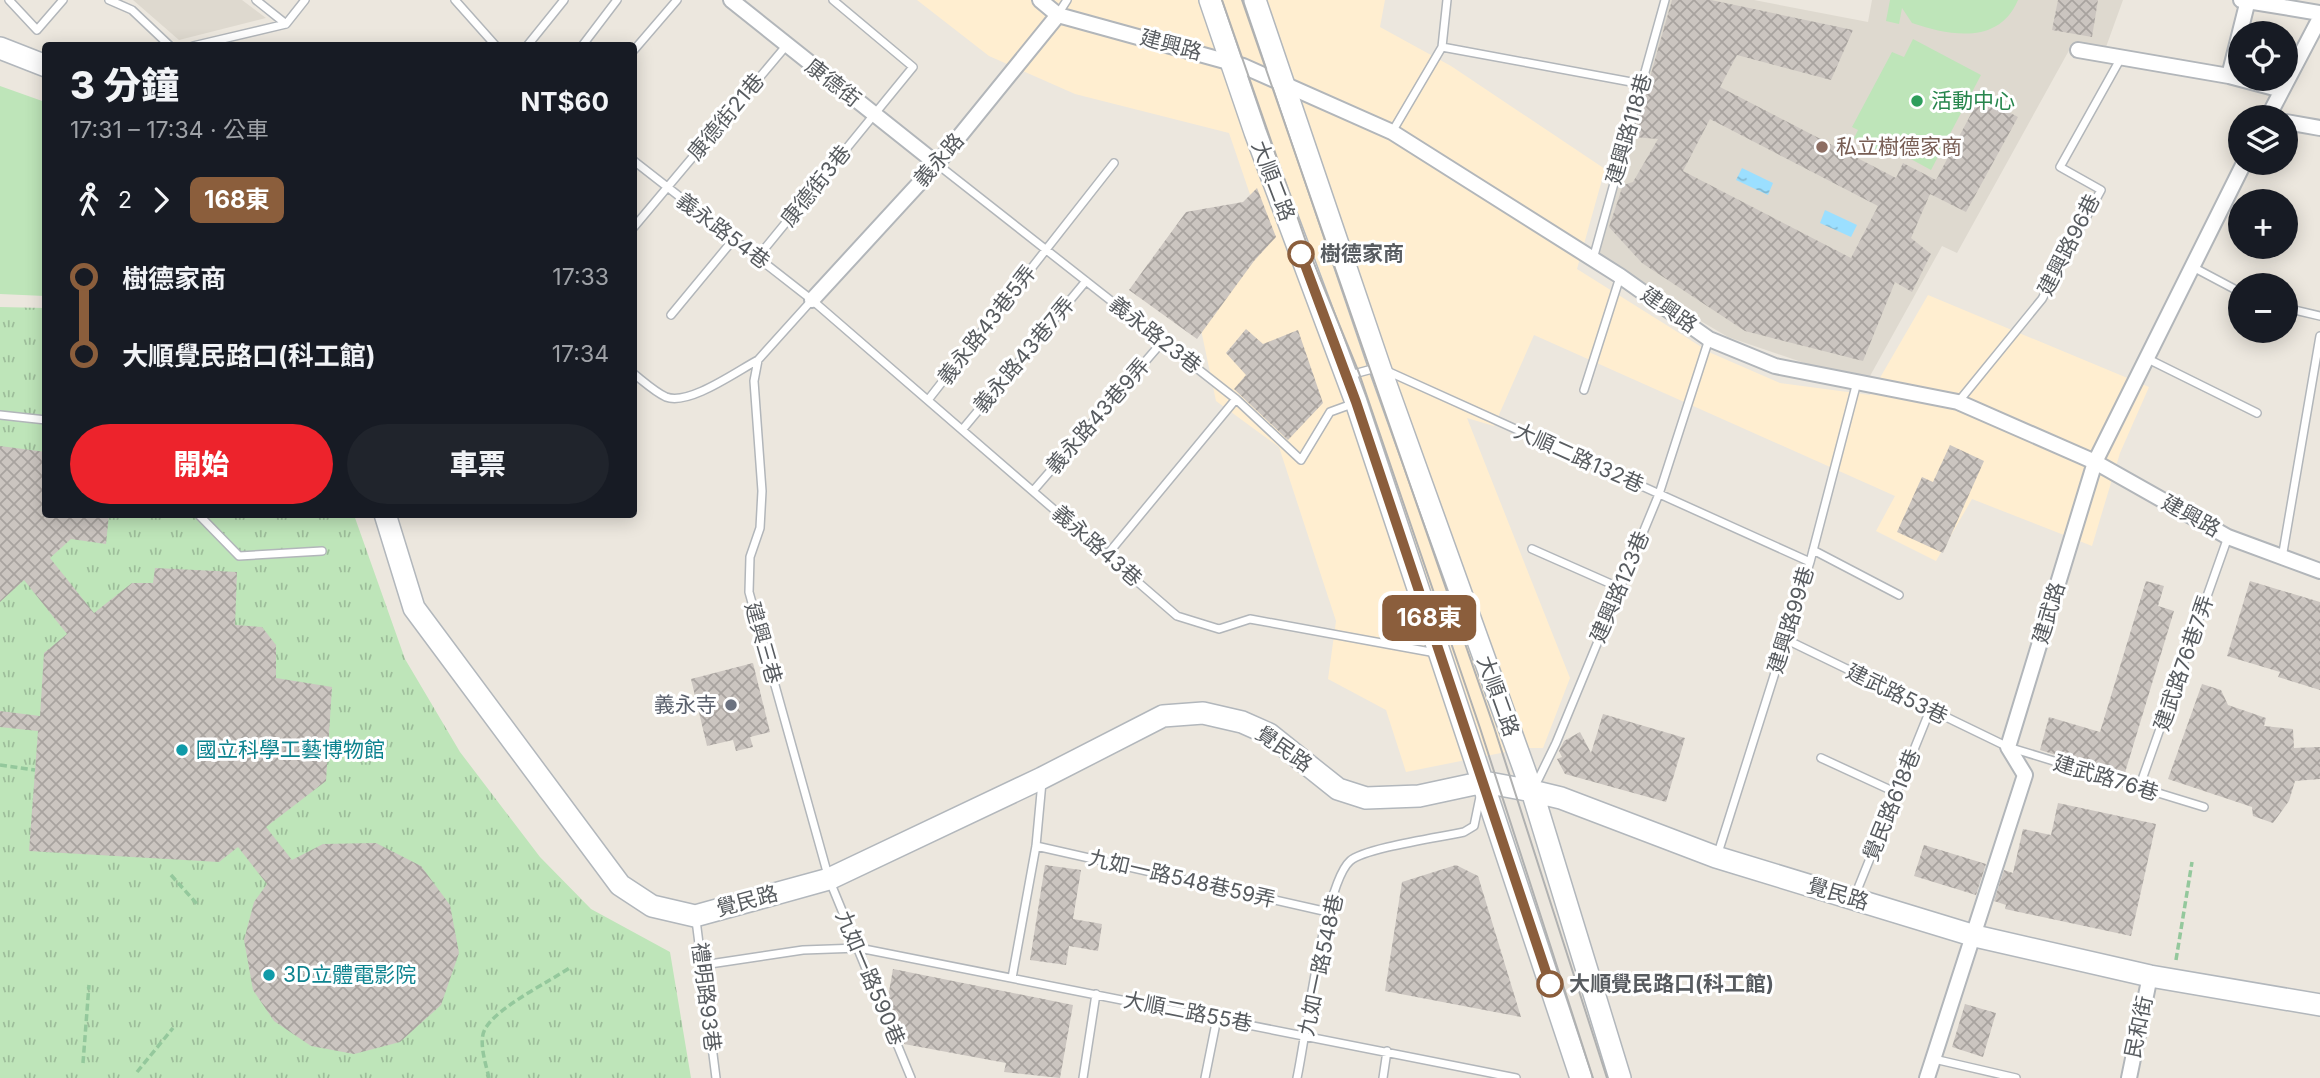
<!DOCTYPE html>
<html lang="zh-TW">
<meta charset="utf-8">
<style>
:root{--surface:#171b24;--page:#20242c;--text:#f1f3f6;--muted:#9ea1a6;--accent:#ed232c}
body{margin:0;font-family:Inter,"Noto Sans TC",sans-serif;background:var(--page);color:var(--text);height:100vh;display:flex;flex-direction:column;font-size:26px;white-space:nowrap}
*{box-sizing:border-box;margin:0}
p{font-size:23px;color:var(--muted)}
.icon{flex:none;width:38px;height:38px;fill:none;stroke:currentColor;stroke-width:2;stroke-linecap:round;stroke-linejoin:round}
.map{position:relative;flex:1;overflow:hidden}
.drawer{position:absolute;left:42px;top:42px;width:595px;height:476px;display:flex;flex-direction:column;background:var(--surface);border-radius:7px;box-shadow:0 4px 18px #0003}
.drawer>*{flex:none}
.badge{padding:0 14px;border-radius:10px;font-size:24px;line-height:46px}
.controls{position:absolute;left:2228px;top:21px;display:grid;gap:14px}
.controls a{display:grid;place-items:center;width:70px;height:70px;border-radius:50%;background:var(--surface);box-shadow:0 4px 18px #0003;font-size:35px}
.map>.badge{position:absolute;translate:-50% -50%;box-shadow:0 0 0 4px #fff}
.legs{display:flex;align-items:center;gap:10px;height:77px;padding:0 28px;font-size:23px}
.legs p{margin-inline-start:auto}
.summary{display:flex;align-items:center;justify-content:space-between;height:119px;padding:0 28px}
h1{font-size:38px;font-weight:800;line-height:52px}
.action{display:flex;gap:14px;margin-top:auto;padding:14px 28px}
.action a{flex:1;height:80px;border-radius:42px;background:var(--accent);color:#fff;font-size:28px;font-weight:800;line-height:80px;text-align:center}
.action a+a{background:var(--page);color:var(--text)}
ul{padding:0 28px;list-style:none}
li{display:flex;align-items:center;gap:24px;height:77px;font-size:26px}
li i{display:grid;place-items:center;width:10px;height:100%;margin:0 9px;background:currentColor}
li i::after{content:'';width:18px;height:18px;margin:-9px;border:5px solid;border-radius:50%;background:var(--surface)}
li p{margin-inline-start:auto}
li:first-child i{background:linear-gradient(#0000 50%,currentColor 0)}
li:last-child i{background:linear-gradient(currentColor 50%,#0000 0)}
.map>svg:first-child{display:block}
</style>
<div class="map">
<svg width="2320" height="1078" viewBox="0 0 2320 1078">
<defs>
<pattern id="park-tufts" width="24" height="20" patternUnits="userSpaceOnUse" patternTransform="scale(1.75)"><rect width="24" height="20" fill="#bee5b9"/><path d="M3 7l-1-3M5 7V3M7 7l1-3M15 17l-1-3M17 17v-4M19 17l1-3" fill="none" stroke="#9dbd9a"/></pattern>
<pattern id="water-ripples" width="26" height="14" patternUnits="userSpaceOnUse" patternTransform="scale(1.75)"><rect width="26" height="14" fill="#9bdfff"/><path d="M2 4q2-2 4 0t4 0M15 11q2-2 4 0t4 0" fill="none" stroke="#81b8d2"/></pattern>
<pattern id="building-cross-hatch" width="8" height="8" patternUnits="userSpaceOnUse" patternTransform="scale(1.75)"><rect width="8" height="8" fill="#cbc5c0"/><path d="M0 0l8 8M0 8l8-8" fill="none" stroke="#a8a39f"/></pattern>
</defs>
<rect width="100%" height="100%" fill="#ece7de"/>
<!-- commercial -->
<path fill="#ffeed0" d="M917 0H1385L1380 27 1451 66 1605 169 1577 269 1711 353 1780 383 1870 395 1928 295 2149 387 2120 453 2092 546 1972 499 1936 561 1876 531 1895 496 1534 335 1494 426 1467 418 1570 678 1543 748H1526L1406 772 1386 710 1328 679 1336 621 1279 447 1216 401 1200 325 1267 244 1229 133 1075 94 989 56Z"/>
<!-- education -->
<path fill="#ded9cf" d="M133 0H242L266 18 179 40Z
M1669 0H1754L1868 22 1872 0H2123L2106 47 2072 45 1957 253 1942 246 1870 376 1828 371 1728 337 1653 293 1598 252Z"/>
<!-- park -->
<path fill="url(#park-tufts)" d="M0 307 45 308 46 514 354 515 405 659 460 752 540 857 591 909 670 952 691 1078H0Z"/>
<!-- garden -->
<path fill="#bee5b9" d="M1890 0H2018C1999 45 1950 36 1912 23L1902 8 1899 24 1886 21Z
M1913 39 1981 75 1931 170 1896 151 1892 158 1854 138 1858 130 1852 127 1892 52 1904 57Z
M0 86 45 102V296L0 294Z"/>
<!-- water -->
<path fill="url(#water-ripples)" d="M1742 168 1773 183 1768 195 1736 180Z
M1825 210 1857 225 1851 237 1820 223Z"/>
<!-- building -->
<path fill="url(#building-cross-hatch)" fill-rule="evenodd" d="M1672 0H1711L1853 30 1831 80 1737 55 1720 87 1896 178 1903 163 1936 180 1980 97 2018 117 1966 212 1930 194 1911 238 1931 254 1912 292 1895 282 1863 361 1745 331 1642 263 1609 227 1623 185 1633 182 1658 139 1633 137ZM1710 119 1878 206 1851 258 1683 171Z
M2058 0H2098L2092 37 2052 30Z
M1257 188 1276 237 1254 261 1197 339 1129 290 1186 212 1243 202Z
M1246 329 1263 344 1298 330 1323 403 1288 440 1234 389 1246 375 1226 353Z
M1950 445 1984 461 1943 553 1897 532 1922 477 1933 482Z
M0 446 46 452V514H109L106 544 71 539 50 558 94 613 132 583H153L155 568 237 572 235 625 262 627 276 645V678L332 687 326 781 266 827 292 860 323 844 376 843 421 866 450 905 459 953 441 1005 400 1042 354 1054 311 1046 274 1021 253 990 244 940 254 902 267 884 238 847 219 862 29 851 38 731 0 727V711L40 716 44 653 67 634 24 580 0 602Z
M2146 581 2164 586 2158 606 2174 611 2124 776 2040 750 2049 717 2100 732Z
M2250 581 2320 602V690L2278 677 2280 672 2227 656Z
M753 663 770 732 750 737 753 747 736 751 733 740 707 746 691 679Z
M2202 684 2221 690 2228 705 2266 718 2264 726 2293 729 2294 748 2320 747V779L2295 781 2289 801 2273 823 2253 816 2252 807 2168 779Z
M1603 714 1685 738 1666 802 1565 774 1557 759 1562 757 1559 751 1564 741 1580 732 1591 753Z
M2058 803 2156 824 2131 936 2005 909 2006 905 1994 901 2004 870 2013 873 2023 829 2051 835Z
M1924 845 1986 864 1976 895 1914 876Z
M1045 865 1081 870 1073 919 1102 924 1098 951 1069 946 1066 965 1030 960Z
M1456 865 1478 876 1521 1017 1385 991 1402 882Z
M893 969 1073 1005 1060 1078 1004 1072 1006 1063 904 1044 897 1027 898 1020H894L887 1003Z
M1965 1004 1996 1013 1983 1057 1952 1047Z"/>
<g fill="none" stroke-linecap="round" stroke-linejoin="round">
<!-- lane casing -->
<g stroke="#b2b6ba" stroke-width="10">
<path id="lane" d="M9 0 37 30 63 0
M109 0 132 10 170 46
M256 0 286 24
M455 0 496 46
M1058 14 1067 0
M193 46 286 24 305 0
M527 46 564 0
M582 46 617 0
M1442 47 1642 84
M634 50 677 0
M1392 132 1442 47 1447 0
M634 161 812 300 1177 616 1219 629 1250 619 1436 653
M937 164 1236 399 1301 460 1330 412 1352 404
M634 227 786 46
M757 258 913 67 833 0
M1593 259 1665 0
M2191 266 2240 292
M812 300 758 360 754 381 762 491 760 528 750 557 749 592 829 879 911 1078
M2286 308 2320 316
M671 315 733 240
M2146 358 2257 413
M1387 371 1810 562
M634 374C643 381 655 392 666 397 689 406 737 371 758 360
M1350 375 1376 368
M1584 390 1620 277
M928 400 1114 163
M1959 401 2042 299 2101 190 2060 167 2122 56
M0 415 46 420
M962 430 1086 281
M1033 491 1163 341
M198 514 239 556 322 551
M1532 549 1618 587
M1813 550 1899 595
M1107 555 1236 399
M2282 558 2320 336
M1785 639 2008 747 2204 807
M1821 758 1897 793
M1536 784 1556 743 1659 494 1709 339
M2139 788 2228 537
M1036 846 1328 912
M1718 853 1810 562 1857 382
M1854 898 1930 710
M696 920 716 1078
M703 965 803 950 859 948 1516 1078
M1012 978 1036 846 1042 782
M1934 1059 2016 1078
M1083 1078 1096 994
M1205 1078 1217 1018
M1297 1078C1306 1037 1324 884 1350 861 1364 848 1442 837 1464 832L1474 826 1480 797
M1383 1078 1387 1051"/>
</g>
<!-- street casing -->
<g stroke="#b2b6ba" stroke-width="18">
<path id="street" d="M731 0 937 164
M1040 0 1058 15 1243 66 1392 132 1620 276 1709 339 1775 366 1958 402 2095 462 2228 537 2320 571
M2241 0 2320 13
M2078 50 2229 76 2282 90
M2229 76 2248 0
M2268 117 2320 18
M2286 122 2320 128
M812 300 937 164 1058 15
M1927 1078 2025 775 2008 747 2095 462 2244 163
M2129 1078 2150 976"/>
</g>
<!-- secondary casing -->
<g stroke="#b2b7bc" stroke-width="24">
<path id="secondary" d="M1210 0 1255 132 1356 402 1581 1078
M1255 0 1380 368 1532 791 1620 1078
M0 48 46 66
M385 514 414 608 620 885 652 906 695 916 829 879 1042 778 1163 716 1203 713 1242 722 1269 734 1338 789 1366 798 1419 796 1484 782 1532 791 1561 798 1716 857 1975 936 2150 976 2320 1005"/>
</g>
<!-- path -->
<path stroke="#94c89c" stroke-width="3.5" stroke-dasharray="7 3.5" stroke-linecap="butt" d="M0 765 35 770
M171 875 197 904
M2176 960 2192 862
M83 1063 89 985
M137 1072 173 1028
M489 1078C486 1064 478 1042 485 1029 497 1007 549 982 571 967"/>
<!-- lane -->
<use href="#lane" stroke="#fff" stroke-width="7"/>
<!-- street -->
<use href="#street" stroke="#fff" stroke-width="14"/>
<!-- secondary -->
<use href="#secondary" stroke="#fff" stroke-width="21"/>
<!-- tram -->
<path stroke="#b0b1b1" stroke-width="2" d="M1222 0 1311 256 1359 373 1480 728 1593 1078
M1242 0 1494 727 1607 1078"/>
</g>
<g fill="none" stroke-linecap="round" stroke-linejoin="round">
<!-- line-1 casing -->
<g stroke="#fff" stroke-width="16">
<path id="line-1" d="M1301 254 1356 402 1550 984"/>
</g>
<!-- line-1 -->
<use href="#line-1" stroke="#8b5e3c" stroke-width="10"/>
</g>
<!-- markers -->
<circle fill="#2e9e5b" stroke="#fff" stroke-width="2.5" cx="1917" cy="101" r="7"/>
<circle fill="#8d6e63" stroke="#fff" stroke-width="2.5" cx="1822" cy="147" r="7"/>
<g fill="#fff" stroke="#8b5e3c" stroke-width="3.5">
<circle cx="1301" cy="254" r="12"/>
<circle cx="1550" cy="984" r="12"/>
</g>
<circle fill="#6b7280" stroke="#fff" stroke-width="2.5" cx="731" cy="705" r="7"/>
<g fill="#0f9aa8" stroke="#fff" stroke-width="2.5">
<circle cx="182" cy="750" r="7"/>
<circle cx="269" cy="975" r="7"/>
</g>
<g text-anchor="middle" stroke-width="6" stroke-linejoin="round" paint-order="stroke">
<!-- street labels -->
<g font-size="21" fill="#585c60" stroke="#fff">
<text transform="translate(1171 45) rotate(15)" y="7">建興路</text>
<text transform="translate(833 83) rotate(38)" y="7">康德街</text>
<text transform="translate(726 117) rotate(-50)" y="7">康德街21巷</text>
<text transform="translate(1629 129) rotate(-74)" y="7">建興路118巷</text>
<text transform="translate(939 160) rotate(-49)" y="7">義永路</text>
<text transform="translate(1273 181) rotate(69)" y="7">大順二路</text>
<text transform="translate(816 186) rotate(-51)" y="7">康德街3巷</text>
<text transform="translate(723 231) rotate(37)" y="7">義永路54巷</text>
<text transform="translate(2069 245) rotate(-63)" y="7">建興路96巷</text>
<text transform="translate(1669 310) rotate(35)" y="7">建興路</text>
<text transform="translate(987 325) rotate(-52)" y="7">義永路43巷5弄</text>
<text transform="translate(1155 335) rotate(38)" y="7">義永路23巷</text>
<text transform="translate(1024 355) rotate(-50)" y="7">義永路43巷7弄</text>
<text transform="translate(1098 416) rotate(-49)" y="7">義永路43巷9弄</text>
<text transform="translate(1579 458) rotate(24)" y="7">大順二路132巷</text>
<text transform="translate(2191 516) rotate(29)" y="7">建興路</text>
<text transform="translate(1097 546) rotate(41)" y="7">義永路43巷</text>
<text transform="translate(1620 587) rotate(-67)" y="7">建興路123巷</text>
<text transform="translate(2049 613) rotate(-73)" y="7">建武路</text>
<text transform="translate(1791 620) rotate(-73)" y="7">建興路99巷</text>
<text transform="translate(763 643) rotate(74)" y="7">建興三巷</text>
<text transform="translate(2184 663) rotate(-71)" y="7">建武路76巷7弄</text>
<text transform="translate(1897 694) rotate(26)" y="7">建武路53巷</text>
<text transform="translate(1498 696) rotate(70)" y="7">大順二路</text>
<text transform="translate(1284 749) rotate(35)" y="7">覺民路</text>
<text transform="translate(2106 778) rotate(17)" y="7">建武路76巷</text>
<text transform="translate(1892 805) rotate(-68)" y="7">覺民路618巷</text>
<text transform="translate(1182 879) rotate(13)" y="7">九如一路548巷59弄</text>
<text transform="translate(1838 894) rotate(17)" y="7">覺民路</text>
<text transform="translate(747 901) rotate(-15)" y="7">覺民路</text>
<text transform="translate(1321 965) rotate(-78)" y="7">九如一路548巷</text>
<text transform="translate(870 978) rotate(67)" y="7">九如一路590巷</text>
<text transform="translate(706 997) rotate(83)" y="7">禮明路93巷</text>
<text transform="translate(1188 1012) rotate(11)" y="7">大順二路55巷</text>
<text transform="translate(2139 1027) rotate(-78)" y="7">民和街</text>
</g>
<!-- leisure labels -->
<g font-size="21" fill="#27864d" stroke="#fff" text-anchor="start">
<text x="1931" y="108">活動中心</text>
</g>
<!-- education labels -->
<g font-size="21" fill="#785e54" stroke="#fff" text-anchor="start">
<text x="1836" y="154">私立樹德家商</text>
</g>
<!-- stop labels -->
<g font-size="21" font-weight="bold" fill="#585c60" stroke="#fff" text-anchor="start">
<text x="1320" y="261">樹德家商</text>
<text x="1569" y="991">大順覺民路口(科工館)</text>
</g>
<!-- worship labels -->
<g font-size="21" fill="#5b616d" stroke="#fff" text-anchor="end">
<text x="717" y="712">義永寺</text>
</g>
<!-- culture labels -->
<g font-size="21" fill="#0d838f" stroke="#fff" text-anchor="start">
<text x="196" y="757">國立科學工藝博物館</text>
<text x="283" y="982">3D立體電影院</text>
</g>
</g>
</svg>
<div class="controls">
<a><svg class="icon" aria-label="locate" viewBox="0 0 24 24"><circle cx="12" cy="12" r="6"/><path d="M12 2v4M12 18v4M2 12h4M18 12h4"/></svg></a>
<a><svg class="icon" aria-label="layers" viewBox="0 0 24 24"><path d="M12 4l9 5-9 5-9-5zM3 14l9 5 9-5"/></svg></a>
<a>+</a>
<a>−</a>
</div>
<b class="badge" style="left:1429px;top:618px;background:#8b5e3c;color:#fff">168東</b>
<section class="drawer">
<div class="summary"><div><h1>3 分鐘</h1><p>17:31 – 17:34 · 公車</p></div><b>NT$60</b></div>
<div class="legs"><svg class="icon" aria-label="walk" viewBox="0 0 24 24"><circle cx="13" cy="4" r="2"/><path d="M13 8l-2 6 4 7M11 14l-3 7M7 12l3-4h3l4 4"/></svg>2<svg class="icon" aria-label="forward" viewBox="0 0 24 24"><path d="M9 5l7 7-7 7"/></svg><b class="badge" style="background:#8b5e3c;color:#fff">168東</b></div>
<ul>
<li><i style="color:#8b5e3c"></i><b>樹德家商</b><p>17:33</p></li>
<li><i style="color:#8b5e3c"></i><b>大順覺民路口(科工館)</b><p>17:34</p></li>
</ul>
<div class="action"><a>開始</a><a>車票</a></div>
</section>
</div>
